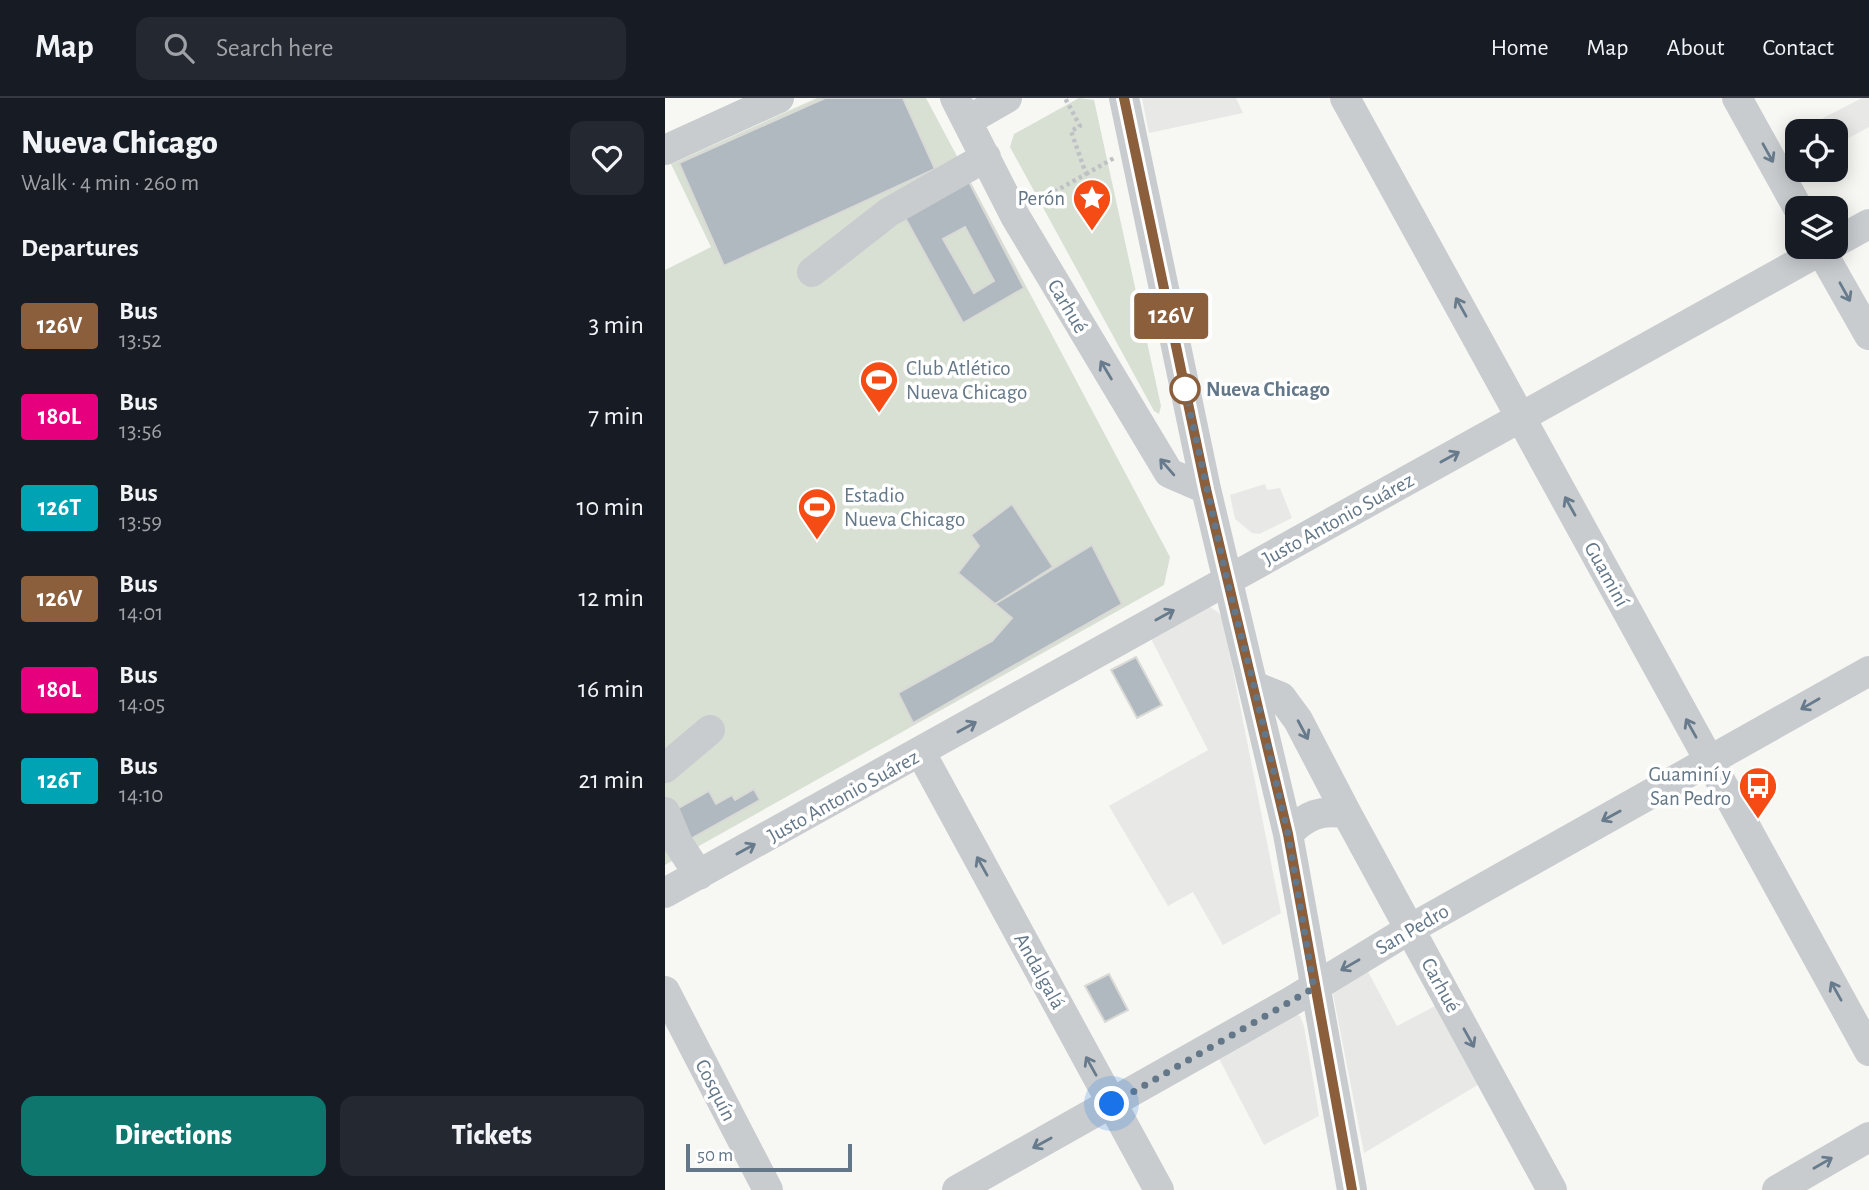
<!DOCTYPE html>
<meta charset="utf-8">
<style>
:root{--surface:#171b24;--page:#242831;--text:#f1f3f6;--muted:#9ea1a6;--line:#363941;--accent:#0f766e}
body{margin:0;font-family:"Alegreya Sans",sans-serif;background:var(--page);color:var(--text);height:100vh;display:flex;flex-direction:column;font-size:26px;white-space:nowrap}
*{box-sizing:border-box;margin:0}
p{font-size:23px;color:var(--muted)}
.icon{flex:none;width:38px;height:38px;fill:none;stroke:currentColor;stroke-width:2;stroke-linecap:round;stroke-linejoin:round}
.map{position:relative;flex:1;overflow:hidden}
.sheet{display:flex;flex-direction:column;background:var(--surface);width:665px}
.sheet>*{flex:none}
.badge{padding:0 14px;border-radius:5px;font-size:24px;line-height:46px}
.fabs{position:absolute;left:1120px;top:21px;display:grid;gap:14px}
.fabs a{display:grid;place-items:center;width:63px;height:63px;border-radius:14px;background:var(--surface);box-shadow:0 4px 18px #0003;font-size:35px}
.scale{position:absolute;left:21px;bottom:18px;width:166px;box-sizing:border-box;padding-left:7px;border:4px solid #637788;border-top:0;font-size:19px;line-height:24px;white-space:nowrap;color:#637788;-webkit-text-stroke:5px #fff;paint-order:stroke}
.you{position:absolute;width:35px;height:35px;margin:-18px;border:5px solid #fff;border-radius:50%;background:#1a73e8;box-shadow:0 0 0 10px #1a73e833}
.map>.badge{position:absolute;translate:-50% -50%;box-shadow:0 0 0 4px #fff}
h2{padding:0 21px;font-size:26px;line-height:63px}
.round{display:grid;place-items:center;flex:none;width:74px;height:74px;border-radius:14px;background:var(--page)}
.headline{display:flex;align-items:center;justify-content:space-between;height:119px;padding:0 21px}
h1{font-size:33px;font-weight:800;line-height:52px}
.cta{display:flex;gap:14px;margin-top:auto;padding:14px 21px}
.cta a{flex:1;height:80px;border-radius:14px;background:var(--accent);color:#fff;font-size:28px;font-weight:800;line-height:80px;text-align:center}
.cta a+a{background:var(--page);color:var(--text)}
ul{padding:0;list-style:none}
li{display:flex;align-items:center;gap:21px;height:91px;padding:0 21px}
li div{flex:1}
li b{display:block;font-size:26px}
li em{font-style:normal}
li .badge{min-width:77px;font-weight:700;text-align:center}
header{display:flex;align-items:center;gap:42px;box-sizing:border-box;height:98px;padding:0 35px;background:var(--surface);border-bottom:2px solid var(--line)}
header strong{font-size:33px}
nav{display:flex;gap:38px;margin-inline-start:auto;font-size:24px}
.search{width:490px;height:63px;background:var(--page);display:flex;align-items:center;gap:18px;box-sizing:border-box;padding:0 24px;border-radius:14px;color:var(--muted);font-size:26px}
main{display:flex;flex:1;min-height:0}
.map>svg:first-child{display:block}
</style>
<header>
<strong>Map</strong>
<div class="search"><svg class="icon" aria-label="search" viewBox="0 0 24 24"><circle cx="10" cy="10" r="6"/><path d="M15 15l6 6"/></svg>Search here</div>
<nav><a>Home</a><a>Map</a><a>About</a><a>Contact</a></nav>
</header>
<main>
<section class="sheet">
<div class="headline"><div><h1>Nueva Chicago</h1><p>Walk · 4 min · 260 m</p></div><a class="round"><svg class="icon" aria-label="heart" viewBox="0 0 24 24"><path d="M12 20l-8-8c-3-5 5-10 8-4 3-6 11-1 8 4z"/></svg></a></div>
<h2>Departures</h2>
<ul>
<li><span class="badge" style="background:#8b5e3c;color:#fff">126V</span><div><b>Bus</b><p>13:52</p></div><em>3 min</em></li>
<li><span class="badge" style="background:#e6007e;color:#fff">180L</span><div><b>Bus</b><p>13:56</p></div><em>7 min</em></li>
<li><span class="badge" style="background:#00a3b4;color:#fff">126T</span><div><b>Bus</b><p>13:59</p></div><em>10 min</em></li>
<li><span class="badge" style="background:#8b5e3c;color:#fff">126V</span><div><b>Bus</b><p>14:01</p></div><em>12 min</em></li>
<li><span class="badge" style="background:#e6007e;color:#fff">180L</span><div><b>Bus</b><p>14:05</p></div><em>16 min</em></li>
<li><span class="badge" style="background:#00a3b4;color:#fff">126T</span><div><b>Bus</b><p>14:10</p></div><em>21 min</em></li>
</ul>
<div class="cta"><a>Directions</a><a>Tickets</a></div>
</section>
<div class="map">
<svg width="1204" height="1092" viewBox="0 0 1204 1092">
<rect width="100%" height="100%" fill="#f7f7f3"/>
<!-- built -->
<path fill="#e8e9e7" d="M477 0H571L578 15 484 35Z
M1197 0H1204V29L1171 47V33H1133Z
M600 386 602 392 615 390 627 420 594 436 587 435 570 421 565 397Z
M545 509 554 515 558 522 616 815 558 847 528 794 503 808 444 708 543 652 481 531Z
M700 868 732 928 772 907 816 985 699 1055 668 896 670 889Z
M626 915 635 918 639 928 654 1018 599 1047 550 953Z"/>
<!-- green -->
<path fill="#d8e0d4" d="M152 0H261L505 459 499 487 0 767V172L46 149 6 66Z
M414 0 429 2 496 308 494 316 489 313 345 49 349 36Z"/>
<!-- building -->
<path fill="#b0b9bf" stroke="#d9d9d6" stroke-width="2" fill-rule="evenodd" d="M160 0H238L270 71 59 168 14 65Z
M302 80 359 190 298 225 238 116ZM300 129 329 183 309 195 278 141Z
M347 406 388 469 330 506 293 475 314 448 306 437Z
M427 447 457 506 248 625 233 595 327 543 347 520 330 506Z
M471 559 497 607 472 620 446 572Z
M89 691 95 702 20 744 3 716 44 693 51 706 67 697 70 702Z
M444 876 463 912 440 924 420 888Z"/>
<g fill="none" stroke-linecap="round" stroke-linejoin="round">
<!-- path -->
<path stroke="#bfc2c4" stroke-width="4.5" stroke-dasharray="3.5 3.5" stroke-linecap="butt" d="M421 76 449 60
M371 104 421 76 406 33 415 28 400 0"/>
<!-- minor -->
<path stroke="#c9cccf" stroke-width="30" d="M290 0 350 118 504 375 541 391
M459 0 541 391 623 736 687 1092
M680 0 1204 953
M1072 0 1133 110
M302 23 342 0
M0 52 114 0
M1171 144 1204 126
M1154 149 1204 237
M147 174 224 114 321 59
M589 588 616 599 633 622 682 716 887 1092
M256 655 494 1092
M0 670 45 632
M0 714 13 745 34 777
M623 736C641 717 656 711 682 716
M0 795 1162 149
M0 893 103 1092
M292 1092 625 904 745 831 1204 573
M1112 1092 1204 1039"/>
</g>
<!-- one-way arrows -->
<defs><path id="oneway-shaft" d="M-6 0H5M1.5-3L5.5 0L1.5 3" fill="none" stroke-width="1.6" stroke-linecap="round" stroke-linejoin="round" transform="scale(1.75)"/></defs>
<g stroke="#687b8c">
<use href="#oneway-shaft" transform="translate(1103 55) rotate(61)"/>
<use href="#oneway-shaft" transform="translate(1180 194) rotate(61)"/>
<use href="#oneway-shaft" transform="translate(796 209) rotate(-119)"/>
<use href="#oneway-shaft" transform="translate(441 272) rotate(-121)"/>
<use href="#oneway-shaft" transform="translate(785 359) rotate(-29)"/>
<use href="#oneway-shaft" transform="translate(502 369) rotate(-131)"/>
<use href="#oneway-shaft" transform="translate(905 408) rotate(-119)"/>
<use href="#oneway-shaft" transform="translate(500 517) rotate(-29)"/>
<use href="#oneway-shaft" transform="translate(1145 606) rotate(150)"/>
<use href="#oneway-shaft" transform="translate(302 629) rotate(-29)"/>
<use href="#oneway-shaft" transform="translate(1026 630) rotate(-119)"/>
<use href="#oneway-shaft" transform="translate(638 632) rotate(62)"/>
<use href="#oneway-shaft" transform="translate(946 718) rotate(151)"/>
<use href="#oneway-shaft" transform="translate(81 751) rotate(-29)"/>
<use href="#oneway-shaft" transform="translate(317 768) rotate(-119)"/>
<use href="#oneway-shaft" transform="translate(685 867) rotate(150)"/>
<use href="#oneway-shaft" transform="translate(1171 893) rotate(-119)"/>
<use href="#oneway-shaft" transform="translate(804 940) rotate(61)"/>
<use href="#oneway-shaft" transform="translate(426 968) rotate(-119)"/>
<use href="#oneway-shaft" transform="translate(377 1045) rotate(151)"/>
<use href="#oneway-shaft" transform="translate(1158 1065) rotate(-30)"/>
</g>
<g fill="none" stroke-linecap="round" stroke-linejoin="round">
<!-- line casing -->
<g stroke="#fff" stroke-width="16">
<path id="line" d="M459 0 541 391 623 736 687 1092"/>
</g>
<!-- line -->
<use href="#line" stroke="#8b5e3c" stroke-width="10"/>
<!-- walk -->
<path stroke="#637788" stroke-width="7" stroke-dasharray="0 12.6" d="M447 1006 649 890 623 736 589 588 562 482 520 291"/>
</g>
<!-- icons -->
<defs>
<g id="sight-pin" transform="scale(2.0125)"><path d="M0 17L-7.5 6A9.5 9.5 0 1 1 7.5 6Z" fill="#f54c15" stroke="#fff"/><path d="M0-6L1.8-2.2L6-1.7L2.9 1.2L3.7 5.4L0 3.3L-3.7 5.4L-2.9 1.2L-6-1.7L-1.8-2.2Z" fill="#fff"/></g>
<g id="stadium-pin" transform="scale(2.0125)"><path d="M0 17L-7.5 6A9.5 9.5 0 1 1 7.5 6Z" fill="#f54c15" stroke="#fff"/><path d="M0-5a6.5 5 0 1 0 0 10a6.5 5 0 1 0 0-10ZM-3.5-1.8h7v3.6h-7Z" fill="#fff"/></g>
<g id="bus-pin" transform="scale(2.0125)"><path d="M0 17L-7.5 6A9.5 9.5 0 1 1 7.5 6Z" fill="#f54c15" stroke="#fff"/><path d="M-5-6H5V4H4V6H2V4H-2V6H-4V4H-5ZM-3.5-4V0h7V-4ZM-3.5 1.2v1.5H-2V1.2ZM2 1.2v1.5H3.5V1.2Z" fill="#fff"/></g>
</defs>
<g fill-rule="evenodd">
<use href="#sight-pin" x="427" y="100"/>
<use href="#stadium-pin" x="214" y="282"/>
<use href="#stadium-pin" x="152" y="409"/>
<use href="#bus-pin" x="1093" y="688"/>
</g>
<!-- markers -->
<circle fill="#fff" stroke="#8b5e3c" stroke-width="3.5" cx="520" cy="291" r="14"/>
<g text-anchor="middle" stroke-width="7" stroke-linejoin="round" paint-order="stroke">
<!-- poi labels -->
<g font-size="21" fill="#637788" stroke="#fff" text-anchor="end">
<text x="400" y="107">Perón</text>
<text x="241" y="277" text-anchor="start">Club Atlético<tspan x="241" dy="24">Nueva Chicago</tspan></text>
<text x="179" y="404" text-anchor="start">Estadio<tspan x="179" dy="24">Nueva Chicago</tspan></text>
<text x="1066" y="683">Guaminí y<tspan x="1066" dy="24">San Pedro</tspan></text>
</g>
<!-- street labels -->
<g font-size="21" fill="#637788" stroke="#fff">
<text transform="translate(403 208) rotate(59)" y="7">Carhué</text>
<text transform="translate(673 421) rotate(-29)" y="7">Justo Antonio Suárez</text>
<text transform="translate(942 476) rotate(61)" y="7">Guaminí</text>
<text transform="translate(178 698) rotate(-29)" y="7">Justo Antonio Suárez</text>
<text transform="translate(747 831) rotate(-30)" y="7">San Pedro</text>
<text transform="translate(375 873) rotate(61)" y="7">Andalgalá</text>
<text transform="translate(776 887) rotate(61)" y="7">Carhué</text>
<text transform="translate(51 992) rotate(63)" y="7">Cosquín</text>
</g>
<!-- stop labels -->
<g font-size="21" font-weight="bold" fill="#637788" stroke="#fff" text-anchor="start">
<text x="541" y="298">Nueva Chicago</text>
</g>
</g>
</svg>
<div class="fabs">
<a><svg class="icon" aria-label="locate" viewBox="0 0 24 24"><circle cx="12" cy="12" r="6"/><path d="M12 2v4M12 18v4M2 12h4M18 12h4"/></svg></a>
<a><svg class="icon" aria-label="layers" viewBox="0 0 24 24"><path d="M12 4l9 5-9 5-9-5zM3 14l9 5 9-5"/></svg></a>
</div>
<div class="scale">50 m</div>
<div class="you" style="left:447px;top:1006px"></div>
<b class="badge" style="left:506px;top:218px;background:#8b5e3c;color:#fff">126V</b>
</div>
</main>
